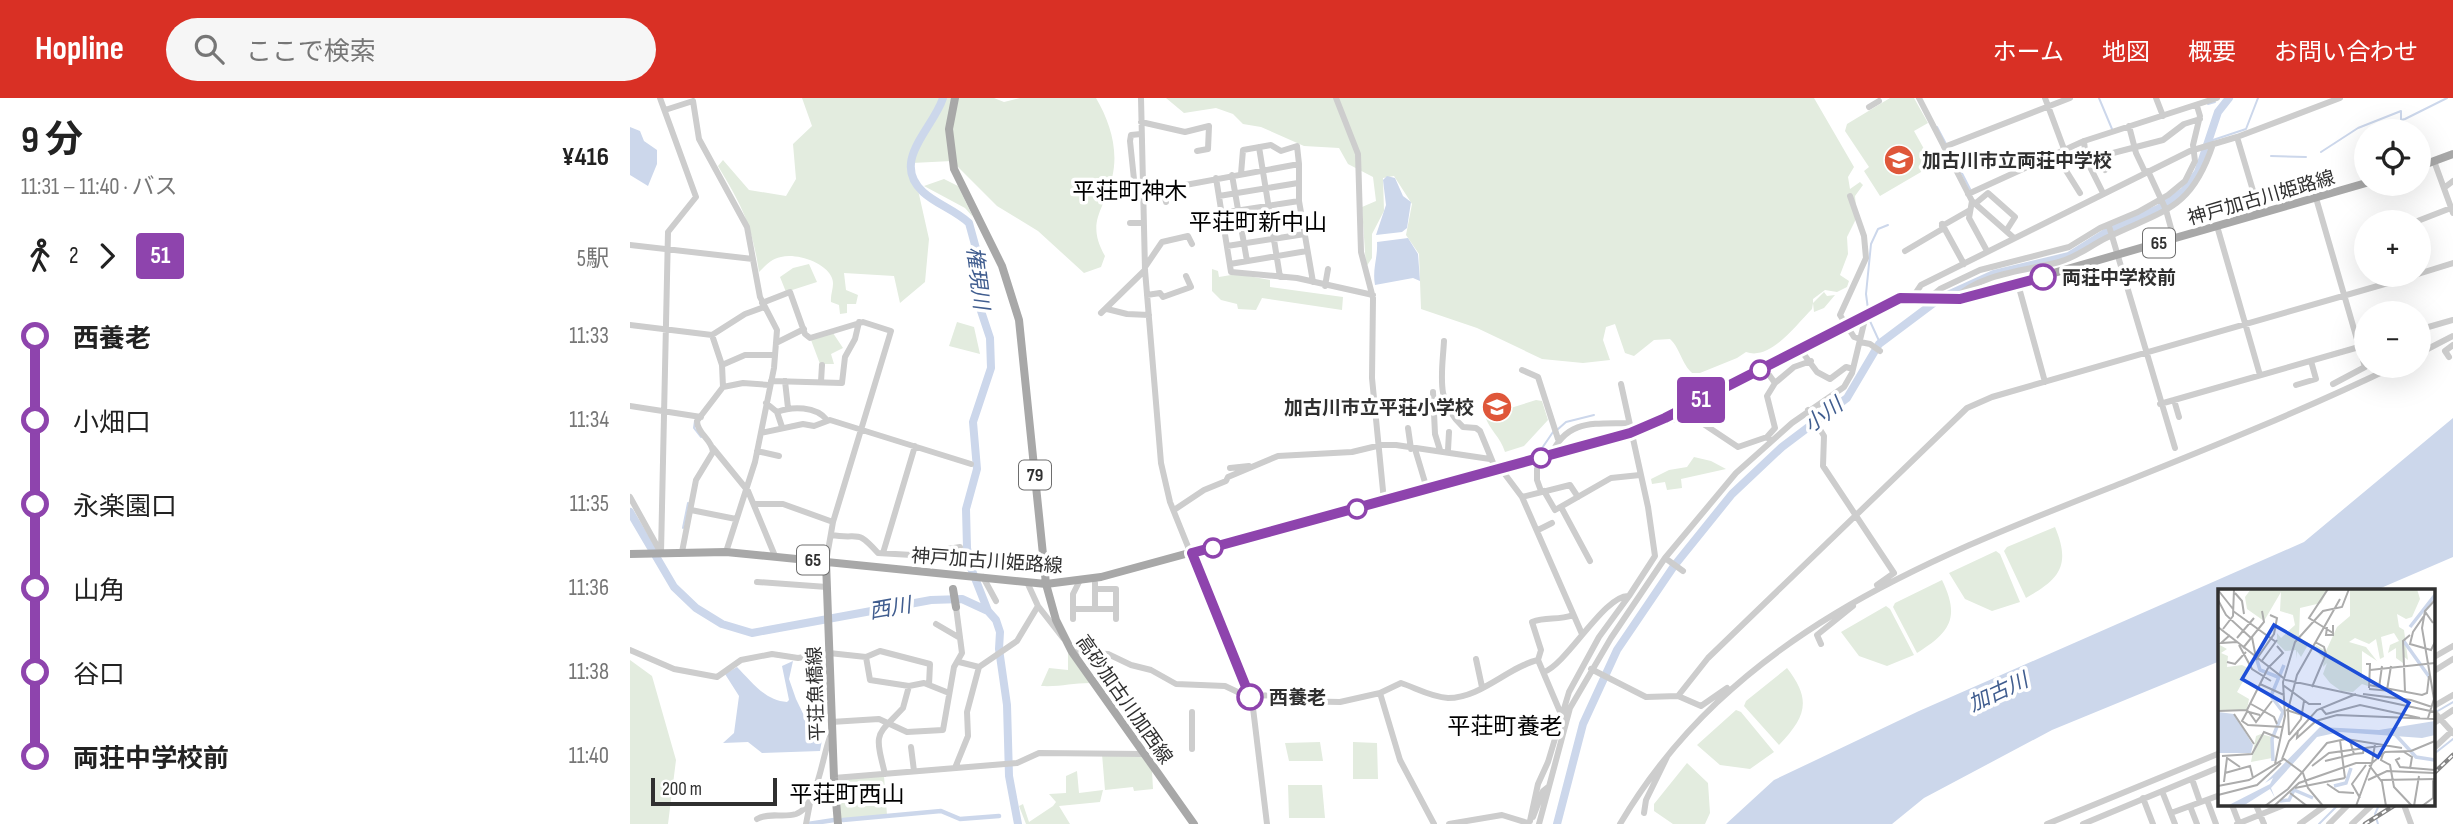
<!DOCTYPE html>
<html lang="ja">
<meta charset="utf-8">
<style>
:root{--surface:#fff;--page:#f6f6f6;--text:#222;--muted:#767676;--accent:#d93025}
body{margin:0;font-family:"Sofia Sans Condensed","Noto Sans JP",sans-serif;background:var(--page);color:var(--text);height:100vh;display:flex;flex-direction:column;font-size:26px;white-space:nowrap}
*{box-sizing:border-box;margin:0}
p{font-size:23px;color:var(--muted)}
.icon{flex:none;width:38px;height:38px;fill:none;stroke:currentColor;stroke-width:2;stroke-linecap:round;stroke-linejoin:round}
.map{position:relative;flex:1;overflow:hidden}
.drawer{display:flex;flex-direction:column;background:var(--surface);width:630px}
.drawer>*{flex:none}
.badge{padding:0 14px;border-radius:5px;font-size:24px;line-height:46px}
.controls{position:absolute;left:1724px;top:21px;display:grid;gap:14px}
.controls a{display:grid;place-items:center;width:77px;height:77px;border-radius:50%;background:var(--surface);box-shadow:0 7px 28px #0002;font-size:35px}
.scale{position:absolute;left:21px;bottom:18px;width:126px;box-sizing:border-box;padding-left:7px;border:4px solid #303030;border-top:0;font-size:19px;line-height:24px;white-space:nowrap;color:#303030;-webkit-text-stroke:5px #fff;paint-order:stroke}
.map>.badge{position:absolute;translate:-50% -50%;box-shadow:0 0 0 4px #fff}
.legs{display:flex;align-items:center;gap:10px;height:77px;padding:0 21px;font-size:23px}
.legs p{margin-inline-start:auto}
.head{display:flex;align-items:center;justify-content:space-between;height:119px;padding:0 21px}
h1{font-size:38px;font-weight:700;line-height:52px}
ul{padding:0 21px;list-style:none}
li{display:flex;align-items:center;gap:24px;height:84px;font-size:26px}
li i{display:grid;place-items:center;width:10px;height:100%;margin:0 9px;background:currentColor}
li i::after{content:'';width:18px;height:18px;margin:-9px;border:5px solid;border-radius:50%;background:var(--surface)}
li p{margin-inline-start:auto}
li:first-child i{background:linear-gradient(#0000 50%,currentColor 0)}
li:last-child i{background:linear-gradient(currentColor 50%,#0000 0)}
header{display:flex;align-items:center;gap:42px;box-sizing:border-box;height:98px;padding:0 35px;background:var(--accent);color:#fff}
header strong{font-size:33px}
nav{display:flex;gap:38px;margin-inline-start:auto;font-size:24px}
.search{width:490px;height:63px;background:var(--page);display:flex;align-items:center;gap:18px;box-sizing:border-box;padding:0 24px;border-radius:38px;color:var(--muted);font-size:26px}
main{display:flex;flex:1;min-height:0}
.map>svg:first-child{display:block}
</style>
<header>
<strong>Hopline</strong>
<div class="search"><svg class="icon" aria-label="search" viewBox="0 0 24 24"><circle cx="10" cy="10" r="6"/><path d="M15 15l6 6"/></svg>ここで検索</div>
<nav><a>ホーム</a><a>地図</a><a>概要</a><a>お問い合わせ</a></nav>
</header>
<main>
<section class="drawer">
<div class="head"><div><h1>9 分</h1><p>11:31 – 11:40 · バス</p></div><b>¥416</b></div>
<div class="legs"><svg class="icon" aria-label="walk" viewBox="0 0 24 24"><circle cx="13" cy="4" r="2"/><path d="M13 8l-2 6 4 7M11 14l-3 7M7 12l3-4h3l4 4"/></svg>2<svg class="icon" aria-label="forward" viewBox="0 0 24 24"><path d="M9 5l7 7-7 7"/></svg><b class="badge" style="background:#8e44ad;color:#fff">51</b><p>5駅</p></div>
<ul>
<li><i style="color:#8e44ad"></i><b>西養老</b><p>11:33</p></li>
<li><i style="color:#8e44ad"></i><span>小畑口</span><p>11:34</p></li>
<li><i style="color:#8e44ad"></i><span>永楽園口</span><p>11:35</p></li>
<li><i style="color:#8e44ad"></i><span>山角</span><p>11:36</p></li>
<li><i style="color:#8e44ad"></i><span>谷口</span><p>11:38</p></li>
<li><i style="color:#8e44ad"></i><b>両荘中学校前</b><p>11:40</p></li>
</ul>
</section>
<div class="map">
<svg width="1823" height="726" viewBox="0 0 1823 726">
<rect width="100%" height="100%" fill="#fff"/>
<!-- green -->
<path fill="#e3ecdf" d="M172 0H364L374 4 390 0H466C480 24 489 52 482 80 475 112 455 123 475 158L471 169 454 175 408 133 367 108 322 63 282 65 299 141 295 184 270 205 264 178 214 175 216 192 228 197 226 206H217V215L210 216 209 207 201 204C200 194 206 187 201 178 194 164 166 155 151 159 141 161 136 167 129 174 122 127 112 108 88 68L93 62 119 92 156 98 166 81 163 46 182 28Z
M536 0H1184L1224 69 1218 79 1220 91 1230 84 1233 87 1225 98 1227 119 1217 139 1218 156 1210 177 1219 183 1217 189 1207 194 1195 192 1183 201V205L1194 194 1197 198 1205 197 1194 210 1184 214 1183 205 1182 211C1165 228 1140 263 1116 254L1107 260 1065 277C1052 269 1051 251 1040 241L1024 242 1004 258 995 255 985 226 976 229 973 242 980 262 953 265 912 261 847 230 791 211 789 156 776 137 782 106 764 78 753 80 754 113 742 136V160L736 169 732 109 746 103 743 79 718 66 709 50 674 48 631 29 613 26 603 16 586 10 554 15Z
M1260 0H1284L1298 25 1284 33 1303 67 1250 98 1234 73 1239 69 1215 33 1217 26Z
M314 81 328 88 343 119 335 110 294 88Z
M179 166 187 184 156 194 150 179 163 170Z
M582 171 588 173 589 179 607 176 640 182V189L713 199 712 212 632 200 626 212 608 211 607 206 591 202 582 193Z
M327 224 344 229 350 256 319 248Z
M203 235 213 250 201 256 204 266H190L181 242Z
M906 302 912 303 918 322 894 348 875 354C870 338 860 333 855 318Z
M1064 359 1081 363 1096 371 1051 381 1052 390 1037 392 1035 384 1022 386 1021 381 1039 372 1057 369Z
M1425 429C1441 467 1430 481 1396 500L1374 453 1377 449Z
M1366 453 1370 456 1390 504 1362 513 1335 501 1319 475Z
M1312 482C1330 519 1321 534 1287 555L1263 509 1265 505Z
M1256 508 1260 511 1284 557 1257 568 1229 558 1211 534Z
M438 555 460 585C442 585 430 589 411 588L419 570 438 572Z
M0 562 22 578 46 662 38 726H0Z
M1157 570C1182 602 1176 619 1149 647L1114 608 1116 603Z
M1106 612 1111 614 1144 654 1120 671 1090 667 1067 647Z
M690 644 693 663H659L655 645Z
M723 644 747 645 748 681H723Z
M472 656 511 658 522 673 523 691 504 693 503 689 475 692Z
M1057 665 1078 685 1080 715 1075 726H1043L1024 713V706Z
M447 673 449 695 473 692 470 704 429 708 440 726H396L389 708 393 706 399 724 423 708 426 704 419 696 436 695V678Z
M254 678 257 717 210 721 206 682Z
M658 687H692L695 720H659Z"/>
<!-- water -->
<path fill="#ccd7eb" d="M0 29 10 33 14 43 27 52V66L18 88 0 77Z
M757 78 765 80 773 98 781 104 777 130 772 134 746 137 756 107 753 82Z
M778 140 788 156 790 183 783 180 745 187C742 171 748 160 747 144Z
M1823 320V459L1744 493H1590V563L1422 632 1294 700 1262 726H1096L1144 682 1289 613 1674 444Z
M163 563 159 581 166 601 179 628 192 642 190 653 132 655 118 644 93 645 104 635 109 598 95 576 107 569C121 583 135 603 157 604L159 602 152 568Z"/>
<g fill="none" stroke-linecap="round" stroke-linejoin="round">
<!-- stream -->
<path stroke="#ccd7eb" stroke-width="2" d="M1469 0 1482 31
M1578 6 1585 4
M1307 29 1316 46
M1577 44 1616 31 1628 0
M1319 50 1340 91
M1691 54 1728 30 1771 13V22L1775 21 1817 0
M1641 58 1676 59
M1238 211 1236 196 1241 146 1248 131 1258 127
M1239 221 1250 245
M1215 222 1238 209
M65 323 64 330 71 339
M927 332 936 324 964 317
M908 356 923 334
M53 430 58 405
M1806 614 1823 604
M1804 656 1823 641
M1689 726 1708 707
M1748 726 1745 716 1749 707"/>
<!-- canal -->
<path stroke="#ccd7eb" stroke-width="4.5" d="M213 722 311 713 330 721 369 718
M178 726 204 722"/>
<!-- river -->
<path stroke="#ccd7eb" stroke-width="8" d="M313 0C303 31 260 63 293 94 306 106 325 112 339 125L350 165 349 207 360 240 361 270 343 324 347 371 336 411 337 450 341 470 358 513
M0 414 44 489 66 510 92 526 122 535 301 502 332 501 358 513 366 522 370 534 369 551 377 607 379 678 388 726
M927 726 953 626 987 552 1044 468 1102 396 1152 349 1217 300 1249 246 1309 201 1364 176 1439 158 1477 134 1528 111 1554 93 1568 74 1588 14 1599 0"/>
<!-- minor -->
<path stroke="#cdcdcd" stroke-width="6" d="M30 0 66 99 38 134 31 455
M511 0 515 172 531 365 540 404 623 610 637 726
M706 0 728 56 731 154 743 200 742 280 754 403
M1289 0 1342 103 1384 140
M1415 0 1434 51
M1526 0 1533 18
M1239 9 1249 3
M35 12 63 3 69 41 117 129 130 199 147 232 144 270 125 364 96 454
M511 24 555 34 579 28 578 51 567 53
M1499 28 1506 55 1515 74
M511 36 501 37 500 43 505 91 512 95
M1607 39 1630 116
M1454 43 1456 61 1473 95
M629 49 650 179
M1314 49 1440 0
M1425 55 1450 95
M1483 55 1533 42 1554 26 1570 21
M1458 59 1467 61 1475 72
M1804 63 1823 115
M1518 73 1536 112 1544 141
M611 76 613 52 641 47 651 53 667 48 669 66
M602 77 617 163
M586 80 601 174 667 180 743 197
M533 90 536 104
M1814 90 1823 83
M512 95 669 66V103L683 184
M1338 96 1454 43 1587 0
M589 98 668 85
M1220 98 1234 138 1236 160 1210 217 1224 239 1230 241
M1686 100 1735 269 1703 286
M1342 103 1339 120 1357 153
M1346 105 1358 95 1385 119 1376 133
M592 115 669 103
M1785 124 1821 110
M500 125H513
M1312 126 1334 166
M1312 128 1340 112
M1479 128 1545 350
M1587 128 1630 277
M595 132 672 119
M0 147 123 161
M597 148 675 136
M1275 153 1314 130
M600 166 677 153
M515 169 532 144 558 138 562 146
M1788 176 1823 165
M1388 186 1415 284
M695 188 698 171
M517 197 530 195 533 199 561 189 556 178
M1283 199 1291 187 1560 53 1607 39 1710 0
M1299 200 1310 191 1350 172 1439 149 1470 130 1508 114 1538 97 1555 83 1565 63 1563 47 1570 18 1567 8
M1324 201C1351 175 1394 173 1429 164 1447 159 1460 148 1476 140 1533 112 1561 113 1583 46
M132 205 160 194 175 236 180 240 233 224 261 233 203 424 196 464
M477 211 497 216 519 217
M471 215 515 172
M0 227 82 237
M1788 232 1823 222
M814 243C812 278 805 303 833 329L846 330 850 333 866 372
M1230 244 1240 246 1250 253
M146 245 174 231
M1170 251 1187 274 1200 281 1216 269 1223 271
M1788 256 1823 238
M1819 259 1815 253 1823 247
M92 267 115 257H145
M1134 270 1145 285 1137 298 1145 330 1137 339
M892 272 908 279 928 341
M141 283 212 285 215 259 225 241 229 224
M155 283 158 310
M191 284 192 267
M1145 285 1164 269 1181 263
M1064 287 1067 292 1063 302 1065 305
M1666 287 1686 281 1681 263
M93 289 113 285 139 287
M803 294 805 336 810 352
M1544 302 1549 319
M136 305 147 314 152 329
M1530 306 1736 247
M0 308 71 319
M1178 312 1194 338 1193 368 1264 475 1247 487
M147 314C162 308 186 308 197 322
M1035 320 1072 325 1108 349 1137 339 1140 342
M778 330 781 351
M131 335 173 326 184 328 200 322 341 366
M83 350 118 393 145 458
M785 351 797 391
M818 352 819 334
M127 353 149 358
M921 357C937 321 963 326 999 325
M907 361V382L911 393
M600 370 619 368
M871 371 892 399 952 536
M914 393 925 412 981 380 1010 377
M0 399 31 455
M892 399 940 387 948 399
M125 406H153L203 424
M931 409 960 463
M61 412 106 421
M544 412 574 392 596 383 598 379 648 358 722 354 751 347H766L860 361
M908 432 922 425
M201 437C231 442 225 430 248 455L282 457 330 449
M52 454 66 382 83 354C82 341 67 336 67 323L93 289 92 267 82 237 115 216 134 209
M253 455 285 348
M1035 460 1053 473
M353 479 366 503
M127 484 197 489
M465 491H486V521
M408 508 433 540
M465 510V485
M443 511H486
M443 521V496L449 484
M306 526 330 540
M1191 546 1187 537 1223 508
M0 552 44 571 87 579 111 562 142 556 168 560 199 555 236 559 250 553 300 566 299 587
M442 554 478 556 501 567 521 572 546 586 595 588 616 598 650 597 663 603 710 604 750 595 771 585C786 590 801 599 818 600 851 600 878 569 908 562
M236 559 240 582 279 588 294 585 319 595
M1804 559 1823 548
M846 561 852 589
M329 564 349 569
M961 571 1016 599 1048 598 1078 560 1337 310 1362 299 1786 177
M1804 573 1823 561
M914 574C937 566 975 496 999 498L1025 458 1018 409 991 286
M750 595 770 662 804 726
M1048 598 1071 608 1097 590
M1804 608 1823 597
M562 614V651
M1804 614 1823 635
M931 616 908 562 911 552 902 524C917 518 927 523 943 517
M201 624 249 621 277 634 313 632 324 569 332 555 326 509
M1804 625 1823 612
M281 649 284 673
M1804 650 1821 634
M325 670 338 638 337 614 349 569 387 543 408 508 397 484
M255 676C244 632 246 639 273 610L279 588
M204 680 387 665 409 655 514 656
M1562 681 1570 704
M1532 693 1545 726
M1513 700 1523 726
M1577 702 1586 726
M1602 707 1609 725
M1626 707 1634 726
M1774 707 1781 726
M1560 708 1567 726
M1014 715 1016 702 1037 659
M1541 715 1590 697
M903 719 913 693 918 689
M127 721C139 714 153 720 166 716 189 708 192 654 202 634
M900 723 908 686 918 664 939 594 969 539 999 498
M176 726 180 705
M819 726 872 717 898 725
M909 726 940 610 981 540 1035 460 1106 375 1162 325 1214 289 1222 275 1236 217
M990 726C1103 535 1296 462 1492 385 1584 348 1676 311 1765 268
M1417 726 1590 655
M1453 726 1590 669
M1607 726 1654 707
M1670 726 1696 707
M1699 726 1718 707
M1722 726 1742 707"/>
<!-- major -->
<path stroke="#a8a8a8" stroke-width="8" d="M325 0 319 31 324 71 372 168 389 222 416 486 426 522 442 554 564 726
M1788 69 1823 56
M0 456 96 454 416 486 471 479 1000 335 1035 320 1270 200 1330 201 1344 198 1736 85
M196 464 204 680 208 726
M323 491 326 509"/>
<!-- rail casing -->
<g stroke="#858585" stroke-width="4.5">
<path id="rail" d="M1804 675 1823 657
M1735 726 1765 707"/>
</g>
<!-- rail -->
<use href="#rail" stroke="#fff" stroke-width="2" stroke-dasharray="5" stroke-linecap="butt"/>
</g>
<g fill="none" stroke-linecap="round" stroke-linejoin="round">
<!-- line-1 casing -->
<g stroke="#fff" stroke-width="16">
<path id="line-1" d="M620 599 562 455 1000 335 1035 320 1270 200 1330 201 1413 179"/>
</g>
<!-- line-1 -->
<use href="#line-1" stroke="#8e44ad" stroke-width="10"/>
</g>
<!-- icons -->
<defs>
<g id="school-disc" transform="scale(1.575)"><circle r="9.5" fill="#df573a" stroke="#fff"/><path d="M0-5L7-2L0 1L-7-2ZM-4 1L0 2.5L4 1V4Q0 6-4 4Z" fill="#fff"/></g>
</defs>
<g fill-rule="evenodd">
<use href="#school-disc" x="1269" y="62"/>
<use href="#school-disc" x="867" y="309"/>
</g>
<!-- markers -->
<g fill="#fff" stroke="#8e44ad" stroke-width="3.5">
<circle cx="1413" cy="179" r="12"/>
<circle cx="1130" cy="272" r="9"/>
<circle cx="911" cy="360" r="9"/>
<circle cx="727" cy="411" r="9"/>
<circle cx="583" cy="450" r="9"/>
<circle cx="620" cy="599" r="12"/>
</g>
<g text-anchor="middle" stroke-width="7" stroke-linejoin="round" paint-order="stroke">
<!-- shield labels -->
<g fill="#fff" stroke="#6e6e6e" stroke-width="2">
<rect x="1513" y="130.5" width="32" height="29" rx="5"/>
<rect x="389" y="362.5" width="32" height="29" rx="5"/>
<rect x="167" y="447.5" width="32" height="29" rx="5"/>
</g>
<g font-size="18" font-weight="bold" fill="#303030">
<text x="1529" y="151">65</text>
<text x="405" y="383">79</text>
<text x="183" y="468">65</text>
</g>
<!-- poi labels -->
<g font-size="19" font-weight="bold" fill="#303030" stroke="#fff" text-anchor="start">
<text x="1292" y="69">加古川市立両荘中学校</text>
<text x="844" y="316" text-anchor="end">加古川市立平荘小学校</text>
</g>
<!-- street labels -->
<g font-size="19" fill="#303030" stroke="#fff">
<text transform="translate(1631 99) rotate(-16)" y="7">神戸加古川姫路線</text>
<text transform="translate(357 462) rotate(4)" y="7">神戸加古川姫路線</text>
<text transform="translate(185 596) rotate(-92)" y="7">平荘魚橋線</text>
<text transform="translate(495 601) rotate(55)" y="7">高砂加古川加西線</text>
</g>
<!-- stop labels -->
<g font-size="19" font-weight="bold" fill="#303030" stroke="#fff" text-anchor="start">
<text x="1432" y="186">両荘中学校前</text>
<text x="639" y="606">西養老</text>
</g>
<!-- water labels -->
<g font-size="21" font-style="italic" fill="#405d8f" stroke="#fff">
<text transform="translate(348 180) rotate(83)" y="7">権現川</text>
<text transform="translate(1193 317) rotate(-37)" y="7">小川</text>
<text transform="translate(260 510) rotate(-10)" y="7">西川</text>
<text transform="translate(1368 594) rotate(-25)" y="7">加古川</text>
</g>
<!-- quarter labels -->
<g font-size="23" fill="#000" stroke="#fff">
<text x="500" y="101">平荘町神木</text>
<text x="628" y="132">平荘町新中山</text>
<text x="875" y="636">平荘町養老</text>
<text x="217" y="704">平荘町西山</text>
</g>
</g>
<!-- overview -->
<g transform="translate(1588 491)">
<rect width="217" height="217" fill="#fff"/>
<path d="M33 0H110L103 14 82 19 81 47 90 56 83 68 79 62V70L78 61 67 62 59 54V44L63 49 77 36 75 26 62 22 63 3 46 32 29 20 27 8ZM132 0H199L202 10 194 28 188 30 179 25 181 38 186 41 190 71 185 67V74L178 69V59L170 64 172 56 181 52 176 44 163 48 166 68 162 70 158 50 151 55 137 49 131 53 148 58 159 72 144 62V90H151L150 97 144 95 135 103 123 102 112 94 105 85 109 74 105 78 106 70 96 60 98 56 108 62 119 38 132 27ZM0 55 9 60 3 64 10 67 9 78 24 76 32 80 19 103 31 110 29 121 0 122ZM43 145 54 148V169L33 173 38 147Z" fill="#e3ecdf"/>
<path d="M0 123 16 125 35 156 33 164H0ZM217 132V146L204 149 122 143 99 148 53 199 57 209 52 200 25 217H9L52 195 55 189 47 194 102 138 161 141Z" fill="#ccd7eb"/>
<path fill="none" stroke="#ccd7eb" stroke-width="3.5" d="M192 38 217 6M185 51 212 89M38 68 42 81 60 88M175 143 198 168 217 171M55 172 54 150 65 123 53 107 66 76M116 197 128 194 133 179M62 212 71 211 76 201 95 209"/>
<path fill="none" stroke="#acacac" stroke-width="2" d="M110 0 91 29 115 44M0 1 15 20M17 4 24 12 26 25M0 11 8 26 33 49M15 22 58 53M215 34 208 24 195 43 192 55 213 61 217 53M0 38 68 91 217 123M109 38 108 46H115V36M5 40 15 27 16 0M12 46 3 54 19 53M34 48 38 69M19 49 36 29M21 56 34 80 53 92M25 59 46 33 44 22M38 71 56 45 59 29 52 26M9 73 17 75 28 63M43 73 59 51M148 75H152L151 99M186 77 185 52 192 46M186 77 187 103M50 79 65 64 59 57M152 81 217 74M42 95 66 106M65 96 91 115H103M151 96 204 106 209 104 211 87M94 98 108 65 106 58 97 53M161 99 164 77M151 100 174 102M169 101 173 77M145 105 193 111 214 118M33 115 56 128 59 135M103 119 108 125 142 116 202 129M30 121 24 132 30 136 65 138M68 121 91 128M0 122 29 121 50 79M16 125 36 155M42 126 31 123 38 133 54 112M210 129 216 110 204 39 207 22 217 11M80 141 79 149 98 132 119 126 217 130M71 146 70 121 79 86 122 10M71 146 83 130 86 112M122 151 127 189M132 152 136 165 145 164 146 159M186 163 194 168 192 180M165 165 163 171 172 176 176 198 194 217M4 167 34 165 46 143 61 149M182 169 178 171 182 178 217 181M64 170 71 152 99 121 138 105M107 172 136 165M57 175 67 127 65 93 77 53 105 22 124 18 131 0M151 176 164 193 168 217M94 177 111 164 169 156M7 184 32 177 35 189M150 191 169 182 217 184M163 191 217 190M6 193 9 169 22 178M109 195 121 203 136 204M0 197 31 191 66 170 85 184 90 199 105 217M77 199 127 189M72 204 89 217M0 206 39 196 63 174M142 209 134 195 148 176M47 217 70 200 109 154 128 150 184 159M56 217 81 194 138 174H154L157 155M138 217 154 174 167 163 193 162 217 152M196 217 201 187M204 217 215 209V190"/>
<path fill="#1d4ed8" fill-opacity="0.15" stroke="#1d4ed8" stroke-width="3.5" d="M56 36 191 114 160 168 24 90Z"/>
<rect width="217" height="217" fill="none" stroke="#303030" stroke-width="3.5"/>
</g>
</svg>
<div class="controls">
<a><svg class="icon" aria-label="locate" viewBox="0 0 24 24"><circle cx="12" cy="12" r="6"/><path d="M12 2v4M12 18v4M2 12h4M18 12h4"/></svg></a>
<a>+</a>
<a>−</a>
</div>
<div class="scale">200 m</div>
<b class="badge" style="left:1071px;top:302px;background:#8e44ad;color:#fff">51</b>
</div>
</main>
